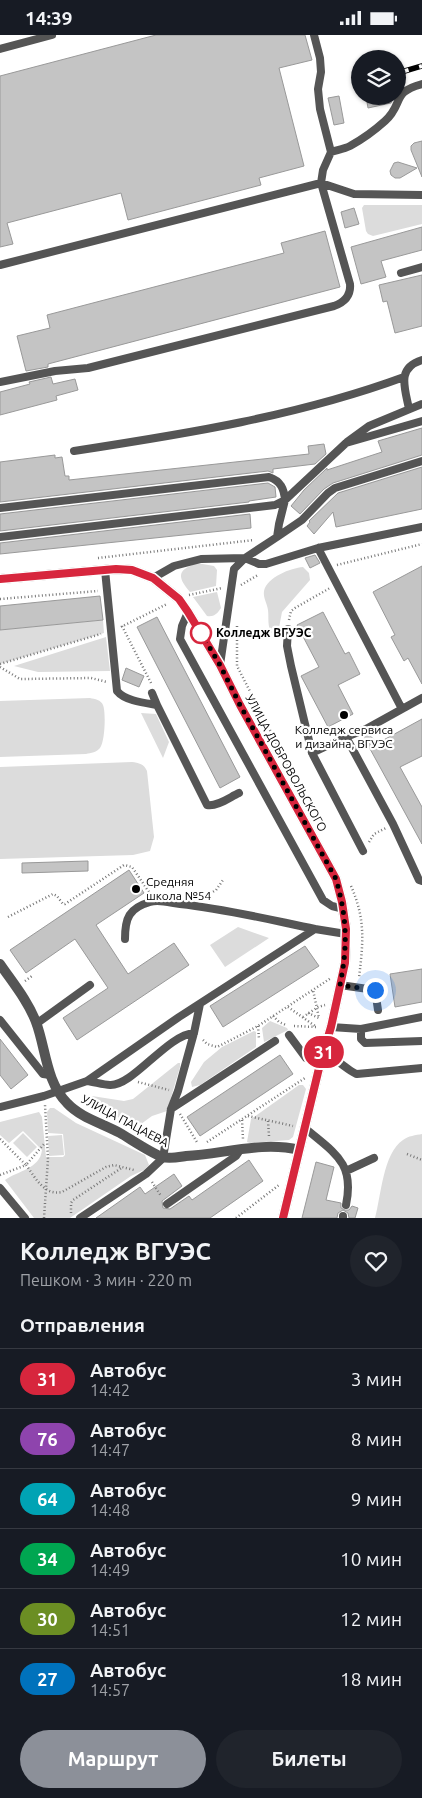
<!DOCTYPE html>
<html lang="ru">
<meta charset="utf-8">
<style>
:root{--surface:#171b24;--page:#20242c;--text:#f1f3f6;--muted:#9ea1a6;--line:#363941;--accent:#8c9099}
body{margin:0;font-family:Ubuntu,sans-serif;background:var(--page);color:var(--text);height:100vh;display:flex;flex-direction:column;font-size:19px;white-space:nowrap}
*{box-sizing:border-box;margin:0}
p{font-size:16px;color:var(--muted)}
.icon{flex:none;width:28px;height:28px;fill:none;stroke:currentColor;stroke-width:2;stroke-linecap:round;stroke-linejoin:round}
.map{position:relative;height:1183px;overflow:hidden}
.drawer{display:flex;flex-direction:column;background:var(--surface);flex:1}
.drawer>*{flex:none}
.badge{padding:0 10px;border-radius:16px;font-size:18px;line-height:32px}
.buttons{position:absolute;left:351px;top:15px;display:grid;gap:10px}
.buttons a{display:grid;place-items:center;width:55px;height:55px;border-radius:50%;background:var(--surface);box-shadow:0 1px 4px #0004;font-size:25px}
.you{position:absolute;width:25px;height:25px;margin:-12px;border:4px solid #fff;border-radius:50%;background:#1a73e8;box-shadow:0 0 0 8px #1a73e833}
.map>.badge{position:absolute;translate:-50% -50%;box-shadow:0 0 0 2px #fff}
h2{padding:0 20px;font-size:19px;line-height:45px}
.round{display:grid;place-items:center;flex:none;width:52px;height:52px;border-radius:26px;background:var(--page)}
.overview{display:flex;align-items:center;justify-content:space-between;height:85px;padding:0 20px}
h1{font-size:24px;font-weight:700;line-height:38px}
.button{display:flex;gap:10px;margin-top:auto;padding:10px 20px}
.button a{flex:1;height:58px;border-radius:30px;background:var(--accent);color:#fff;font-size:20px;font-weight:700;line-height:58px;text-align:center}
.button a+a{background:var(--page);color:var(--text)}
ul{padding:0;list-style:none}
li{display:flex;align-items:center;gap:15px;height:60px;padding:0 20px;border-top:1px solid var(--line)}
li div{flex:1}
li b{display:block;font-size:19px}
li em{font-style:normal}
li .badge{min-width:55px;font-weight:700;text-align:center}
.status{display:flex;justify-content:space-between;align-items:center;height:35px;padding:0 25px;background:var(--surface);direction:ltr}
.status svg{height:14px;fill:currentColor}
.map>svg:first-child{display:block}
</style>
<div class="status"><b>14:39</b><svg viewBox="0 0 49 12"><path d="M0 12V9h3v3zM5 12V6h3v6zM10 12V3h3v9zM15 12V0h3v12zM26 1h20v11H26zM47 4h2v5h-2z"/></svg></div>
<div class="map">
<svg width="422" height="1183" viewBox="0 0 422 1183">
<rect width="100%" height="100%" fill="#fff"/>
<!-- green -->
<path fill="#dcdcdc" d="M364 170H422V189L373 201 368 199 366 196 362 173Z
M197 528 214 531 217 535 216 551 190 557C177 542 177 535 197 528Z
M303 532 309 538 310 545 282 577 278 598H272C267 592 269 583 268 575 267 568 263 563 264 556 267 542 291 533 303 532Z
M217 557 221 573C217 579 214 582 207 581L193 562Z
M103 585 104 598 0 629V595Z
M106 602 110 636 38 637 14 631Z
M90 663C95 664 101 665 103 670 106 677 105 707 100 713 97 717 91 718 86 719L0 722V666Z
M141 678 156 679 169 707 163 723Z
M132 727C139 728 144 729 147 736L154 802 150 816 133 820 0 824V732Z
M238 892 269 903 225 932 210 910Z
M270 986 287 993 288 995 264 1007 262 993Z
M254 996 256 997V1012L200 1050 192 1052 191 1047 204 1027 222 1012Z
M178 1028H180V1032L167 1076 152 1081 141 1089 133 1090 90 1068 89 1064 92 1061 124 1066 133 1064Z
M299 1050H303L306 1054 293 1102 289 1105 250 1108 247 1107 251 1084Z
M50 1073H54L76 1088 145 1120 149 1130 144 1135 131 1141 70 1183H34L5 1145C17 1136 40 1134 42 1115L23 1096 9 1108 0 1100V1087L39 1077 42 1082 46 1122H63L65 1120 63 1099 48 1098 47 1077Z
M23 1098 37 1112 27 1122 13 1108Z
M422 1099V1183H375C381 1162 383 1118 403 1105 408 1101 416 1100 422 1099Z
M62 1100 64 1120 49 1121 48 1101Z"/>
<!-- building -->
<path fill="#c4c4c4" stroke="#999" d="M156 0H305L312 25 279 33 304 131 259 143 261 150 128 185 121 158 7 188 13 209 0 212V41Z
M339 61 344 88 334 90 328 63Z
M366 61H394L391 68 368 73Z
M422 106V142L411 115V111L414 108Z
M398 127 417 133 400 143H395L391 140 390 136 394 128Z
M354 173 359 189 345 193 341 177Z
M422 192V215L381 226 386 242 361 249 351 212Z
M325 196 340 252 48 329V332L26 336 17 301 50 293 47 280 284 218 281 208Z
M422 240V291L395 298 387 266 383 267 379 250Z
M51 342 53 349 75 344 78 355 56 361 57 365 0 380V357L30 349 29 347Z
M422 393V420L333 448 324 454 300 479 291 471 304 455 327 433V435L382 417 378 406Z
M324 409 326 419 315 429 273 434V438L268 436 0 467V427L55 420V423L62 422 65 441H69V445L309 419 308 411Z
M422 432V474L336 492 333 477 314 499 307 491 310 487 309 486 338 458Z
M268 448 275 452 276 462 249 466V467L0 496V479Z
M250 479 251 493 0 519V508Z
M315 520 320 528 310 533 305 523Z
M422 531V649L408 623 404 626 391 602 395 600 373 557Z
M100 561 103 585 0 595V571Z
M323 577 345 619 349 617 360 639 338 650 353 679 328 692 301 641 319 632 297 590Z
M157 582 240 742 220 753 137 592Z
M126 633 144 641 139 652 122 645Z
M422 684V721L400 732 422 772V809L363 701 368 699 378 708Z
M88 826V836L22 838V828Z
M129 835 144 858 96 890 128 939 174 908 189 930 77 1005 63 983 108 953 75 904 26 938 10 915Z
M305 911 319 931 223 992 210 971Z
M422 934V967L395 972 390 939Z
M0 1004 28 1040 11 1054 0 1040Z
M280 1020 293 1039 200 1101 187 1082Z
M249 1125 263 1146 210 1183H96L140 1152 145 1159 174 1139 182 1151 162 1166 163 1173 170 1174 189 1161 192 1165Z
M316 1127 334 1132 326 1165 341 1168V1173L345 1175H349L352 1171 358 1173 355 1183H349L348 1178 343 1175 338 1178 337 1183H302Z"/>
<g fill="none" stroke-linecap="round" stroke-linejoin="round">
<!-- path -->
<path stroke="#777" stroke-width="2.5" stroke-dasharray="1 2.5" stroke-linecap="butt" d="M98 523 254 505
M337 530 422 509
M241 550 258 540
M189 560 222 553
M0 564 98 556
M289 585 291 576 295 573 330 553
M122 591 151 648
M237 591V631L293 740
M121 592 167 569
M0 629 101 599
M0 632 20 644H24L91 643 107 647
M369 807 374 799 386 793
M351 851C366 885 363 908 359 943
M204 862 216 855 223 845
M8 882 53 859 57 861 63 869H65L124 830 132 832 149 857
M25 946 32 941
M288 972 315 991
M308 978 319 983 313 955
M273 981 279 987 286 990
M303 982 318 972 325 970
M258 991 259 1004
M294 991 316 992
M203 1005 207 1009 217 1012 227 1007 258 991 331 943
M138 1047 169 1055
M180 1079 198 1109
M248 1081 293 1091
M242 1085 243 1104
M268 1086 269 1101
M0 1104 26 1130 45 1108
M207 1107 305 1043
M407 1119 422 1125
M0 1140 26 1130C35 1142 44 1161 62 1157L106 1132 114 1130 134 1135
M152 1147 161 1161
M71 1178V1168L73 1165 123 1132
M44 1183 48 1124 45 1070
M236 1183 279 1150"/>
<!-- service -->
<path stroke="#555" stroke-width="8" d="M0 14 52 0
M331 117C337 115 344 114 350 111 361 105 375 95 385 86 404 69 391 57 422 49
M0 230 321 148 354 159 422 160
M401 238 422 232
M0 347 55 336 88 333 334 271C345 267 351 260 350 249L321 148 323 135 331 117 320 74 318 54 321 37 320 23 314 0
M409 374C405 353 396 333 422 325
M347 407 369 391 422 369
M74 416C185 399 298 381 404 342
M0 473 269 442C281 446 284 454 285 465L275 470 0 502
M277 502 302 485 328 458 335 453 422 426
M318 513 402 674
M105 535 117 656C125 666 145 668 157 670L207 770C217 772 230 762 239 758
M153 543 174 531 201 524 245 523 259 529H266L318 513 422 492
M188 577 182 591 180 604 323 865 332 871 344 874
M288 594 287 611 291 631 312 718 363 816
M220 630 234 534 245 523 277 502 279 489 285 465 346 408 422 386
M152 658 157 670
M422 663 366 694 346 702 393 789 419 845 422 846
M312 718 346 702
M125 904C125 883 129 873 150 867 159 864 171 868 180 869 226 874 271 885 315 894
M340 950 375 955 378 975
M0 985 43 1039 50 1040
M36 989 90 950
M331 992 361 994 422 982
M361 994V1004L365 1008 422 1006
M289 1000 306 1023 320 1029
M324 1016C332 1021 351 1038 357 1039L422 1033
M87 1046C95 1047 103 1050 110 1050 133 1051 167 1000 194 998
M0 1072 44 1061 87 1046 179 982 315 894 346 899
M171 1074 275 1006
M305 1093C334 1118 355 1127 346 1170
M346 1136 374 1123
M0 1153 25 1183
M167 1169 236 1121 240 1115
M80 1183 146 1139 163 1123 171 1074 178 1056 194 998 200 969
M343 1183V1181"/>
<!-- minor -->
<path stroke="#555" stroke-width="10" d="M0 929C13 948 28 966 36 987 46 1014 46 1047 67 1068 81 1083 102 1088 120 1098 129 1103 154 1120 163 1122 169 1124 179 1122 186 1121 223 1119 263 1106 299 1115"/>
<!-- secondary -->
<path stroke="#222" stroke-width="10" d="M0 544 115 534 132 535 153 543 179 564 188 577 220 630 240 670 336 844 342 867 346 894 345 928 331 992 320 1029 283 1183"/>
<!-- rail casing -->
<g stroke="#000" stroke-width="5.5">
<path id="rail" d="M398 38 422 31"/>
</g>
<!-- rail -->
<use href="#rail" stroke="#fff" stroke-width="4" stroke-dasharray="11" stroke-linecap="butt"/>
</g>
<g fill="none" stroke-linecap="round" stroke-linejoin="round">
<!-- line casing -->
<g stroke="#fff" stroke-width="11">
<path id="line" d="M0 544 116 534 132 535 153 543 179 564 188 577 220 630 240 670 336 844 342 867 346 894 345 928 331 992 320 1029 283 1183"/>
</g>
<!-- line -->
<use href="#line" stroke="#d7263d" stroke-width="8"/>
<!-- walk -->
<path stroke="#000" stroke-width="5" stroke-dasharray="0 9" d="M201 598 220 630 240 670 336 844C347 883 348 910 340 950L375 955"/>
</g>
<!-- markers -->
<circle fill="#fff" stroke="#d7263d" stroke-width="2.5" cx="201" cy="598" r="10"/>
<g fill="#000" stroke="#fff" stroke-width="2">
<circle cx="344" cy="680" r="5"/>
<circle cx="136" cy="854" r="5"/>
</g>
<g text-anchor="middle" stroke-width="4.5" stroke-linejoin="round" paint-order="stroke">
<!-- stop labels -->
<g font-size="12" font-weight="bold" fill="#000" stroke="#fff" text-anchor="start">
<text x="216" y="602">Колледж ВГУЭС</text>
</g>
<!-- poi labels -->
<g font-size="12" fill="#000" stroke="#fff">
<text x="344" y="699">Колледж сервиса<tspan x="344" dy="14">и дизайна, ВГУЭС</tspan></text>
<text x="146" y="851" text-anchor="start">Средняя<tspan x="146" dy="14">школа №54</tspan></text>
</g>
<!-- street labels -->
<g font-size="12" fill="#000" stroke="#fff">
<text transform="translate(286 728) rotate(61)" y="4">УЛИЦА ДОБРОВОЛЬСКОГО</text>
<text transform="translate(125 1086) rotate(28)" y="4">УЛИЦА ПАЦАЕВА</text>
</g>
</g>
</svg>
<div class="buttons">
<a><svg class="icon" aria-label="layers" viewBox="0 0 24 24"><path d="M12 4l9 5-9 5-9-5zM3 14l9 5 9-5"/></svg></a>
</div>
<div class="you" style="left:375px;top:955px"></div>
<b class="badge" style="left:324px;top:1017px;background:#d7263d;color:#fff">31</b>
</div>
<section class="drawer">
<div class="overview"><div><h1>Колледж ВГУЭС</h1><p>Пешком · 3 мин · 220 m</p></div><a class="round"><svg class="icon" aria-label="heart" viewBox="0 0 24 24"><path d="M12 20l-8-8c-3-5 5-10 8-4 3-6 11-1 8 4z"/></svg></a></div>
<h2>Отправления</h2>
<ul>
<li><span class="badge" style="background:#d7263d;color:#fff">31</span><div><b>Автобус</b><p>14:42</p></div><em>3 мин</em></li>
<li><span class="badge" style="background:#8e44ad;color:#fff">76</span><div><b>Автобус</b><p>14:47</p></div><em>8 мин</em></li>
<li><span class="badge" style="background:#00a3b4;color:#fff">64</span><div><b>Автобус</b><p>14:48</p></div><em>9 мин</em></li>
<li><span class="badge" style="background:#00a651;color:#fff">34</span><div><b>Автобус</b><p>14:49</p></div><em>10 мин</em></li>
<li><span class="badge" style="background:#6b8e23;color:#fff">30</span><div><b>Автобус</b><p>14:51</p></div><em>12 мин</em></li>
<li><span class="badge" style="background:#0072bc;color:#fff">27</span><div><b>Автобус</b><p>14:57</p></div><em>18 мин</em></li>
</ul>
<div class="button"><a>Маршрут</a><a>Билеты</a></div>
</section>
